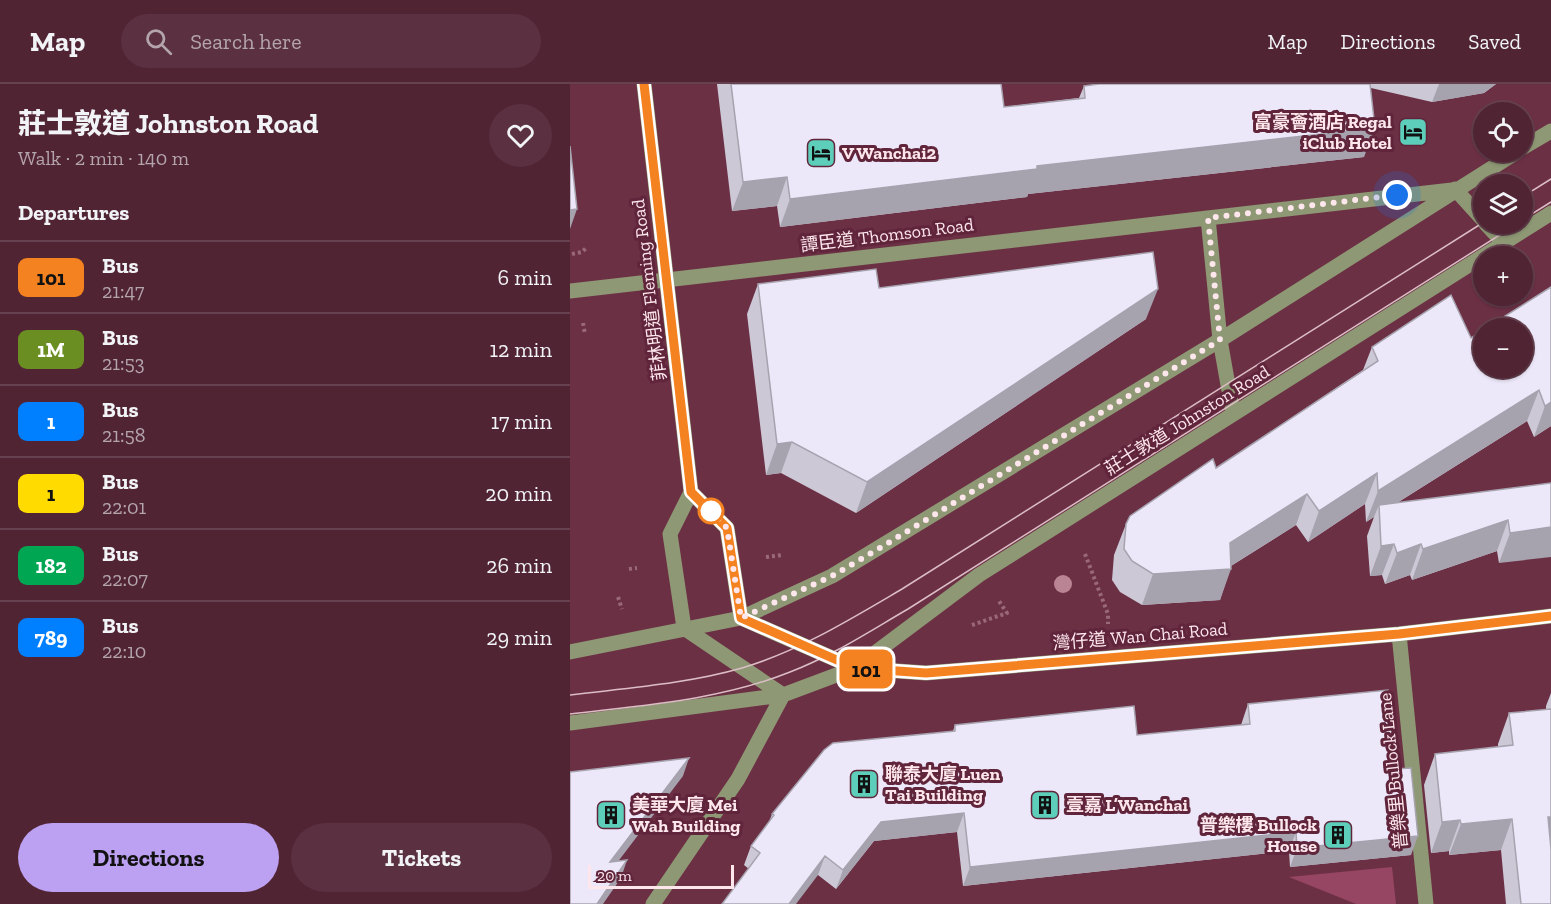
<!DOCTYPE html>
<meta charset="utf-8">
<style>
:root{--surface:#512434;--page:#5b3040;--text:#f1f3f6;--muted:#b4a4ac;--line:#67414f;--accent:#bca0f2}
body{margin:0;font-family:"Zilla Slab","Noto Sans TC",serif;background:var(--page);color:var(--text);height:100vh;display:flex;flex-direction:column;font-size:22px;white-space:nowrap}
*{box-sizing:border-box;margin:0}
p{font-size:20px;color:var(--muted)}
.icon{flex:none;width:33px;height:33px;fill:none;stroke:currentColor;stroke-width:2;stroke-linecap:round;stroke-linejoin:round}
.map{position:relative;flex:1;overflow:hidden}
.drawer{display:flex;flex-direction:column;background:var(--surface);width:570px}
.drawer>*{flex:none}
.badge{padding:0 12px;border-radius:9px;font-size:21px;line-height:39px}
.tools{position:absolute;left:903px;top:18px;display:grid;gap:12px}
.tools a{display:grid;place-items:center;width:60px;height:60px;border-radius:50%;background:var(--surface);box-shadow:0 2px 4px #0004,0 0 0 2px var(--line);font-size:30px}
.scale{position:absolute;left:18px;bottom:15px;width:146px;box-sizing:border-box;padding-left:6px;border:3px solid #fde6ec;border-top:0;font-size:16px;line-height:21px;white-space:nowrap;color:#fde6ec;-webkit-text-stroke:4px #60253b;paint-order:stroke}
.you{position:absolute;width:30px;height:30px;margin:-15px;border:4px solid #fff;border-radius:50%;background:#1a73e8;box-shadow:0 0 0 9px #1a73e833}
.map>.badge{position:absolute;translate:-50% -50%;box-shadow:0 0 0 3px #fff}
h2{padding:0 18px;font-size:22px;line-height:54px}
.round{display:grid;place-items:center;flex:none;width:63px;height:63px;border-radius:32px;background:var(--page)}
.summary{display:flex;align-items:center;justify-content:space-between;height:102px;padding:0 18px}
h1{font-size:28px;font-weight:800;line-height:45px}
.button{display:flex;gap:12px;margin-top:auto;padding:12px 18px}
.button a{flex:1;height:69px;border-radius:36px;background:var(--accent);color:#111;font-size:24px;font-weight:800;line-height:69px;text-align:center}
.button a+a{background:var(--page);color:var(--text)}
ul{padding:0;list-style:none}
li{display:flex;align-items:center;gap:18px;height:72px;padding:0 18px;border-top:2px solid var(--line)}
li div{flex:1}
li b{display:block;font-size:22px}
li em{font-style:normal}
li .badge{min-width:66px;font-weight:700;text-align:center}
header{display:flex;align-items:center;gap:36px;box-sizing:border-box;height:84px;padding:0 30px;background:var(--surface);border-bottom:2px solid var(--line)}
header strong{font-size:28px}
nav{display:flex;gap:33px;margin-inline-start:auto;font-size:21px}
.search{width:420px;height:54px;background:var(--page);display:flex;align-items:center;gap:15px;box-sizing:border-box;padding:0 21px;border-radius:33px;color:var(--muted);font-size:22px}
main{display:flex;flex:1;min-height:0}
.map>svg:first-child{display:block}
</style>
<header>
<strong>Map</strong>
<div class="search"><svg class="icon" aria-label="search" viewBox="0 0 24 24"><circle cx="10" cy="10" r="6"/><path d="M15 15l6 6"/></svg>Search here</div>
<nav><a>Map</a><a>Directions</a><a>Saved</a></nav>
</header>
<main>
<section class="drawer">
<div class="summary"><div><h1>莊士敦道 Johnston Road</h1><p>Walk · 2 min · 140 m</p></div><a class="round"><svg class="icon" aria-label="heart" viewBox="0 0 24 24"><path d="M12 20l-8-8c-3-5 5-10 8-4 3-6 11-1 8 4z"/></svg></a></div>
<h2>Departures</h2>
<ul>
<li><span class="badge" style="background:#f58220;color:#111">101</span><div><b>Bus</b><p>21:47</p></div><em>6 min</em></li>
<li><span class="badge" style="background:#6b8e23;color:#fff">1M</span><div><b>Bus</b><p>21:53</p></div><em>12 min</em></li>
<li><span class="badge" style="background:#0080ff;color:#fff">1</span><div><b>Bus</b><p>21:58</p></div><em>17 min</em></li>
<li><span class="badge" style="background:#ffdb00;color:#111">1</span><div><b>Bus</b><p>22:01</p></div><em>20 min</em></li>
<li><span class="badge" style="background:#00a651;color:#fff">182</span><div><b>Bus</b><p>22:07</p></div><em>26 min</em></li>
<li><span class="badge" style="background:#0080ff;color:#fff">789</span><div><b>Bus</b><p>22:10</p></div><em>29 min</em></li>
</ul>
<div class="button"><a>Directions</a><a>Tickets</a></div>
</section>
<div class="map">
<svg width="981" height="820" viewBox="0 0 981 820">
<rect width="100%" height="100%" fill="#6c3045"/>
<!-- green -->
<path fill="#964662" d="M822 783 826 820H786L719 793Z"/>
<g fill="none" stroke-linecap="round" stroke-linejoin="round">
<!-- path -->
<path stroke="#996979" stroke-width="4" stroke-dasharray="3 3" stroke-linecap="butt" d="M2 170 12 168 17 163
M13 239 15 250
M515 470 538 530V540
M196 473 213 471
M59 485 67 484
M48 513 52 525
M402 541 437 529 429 517"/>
<!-- minor -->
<path stroke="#8e9874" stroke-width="15" d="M74 0 121 408 100 450 114 544 213 611
M952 64 981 47
M885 105 914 137
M638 134 650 256 663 329
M916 140 934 159
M0 207 882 106
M121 408 157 444 171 534
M171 534 285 584 356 589 829 550 981 532
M829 550 856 820
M0 568 171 534 262 492 650 256 947 68
M0 639 213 611 285 584 409 491 981 129
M83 820 168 695 213 611"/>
<!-- tram -->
<path stroke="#dcbdc6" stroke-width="1.5" d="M952 113 981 95
M952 136 981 118
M0 611C57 604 116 600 172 584 229 567 281 535 332 505L914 138
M0 630C75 621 150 616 220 588 262 572 300 547 338 525L947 140"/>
</g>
<!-- trees -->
<circle fill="#bb8495" cx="493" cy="500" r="9"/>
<!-- wall -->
<path fill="#ccc8d6" d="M147 0H431L434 23 509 14 514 2 529 0H926L914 9 862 18 801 4 794 73 458 110 457 113 210 143 207 122 162 127Z
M188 200 309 204 576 235 286 429 211 389 196 391 177 230Z
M981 203V342L964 353 957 337 827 419 981 399 929 479 927 467 842 496 840 491 815 500 812 491 800 492 797 452 804 433 796 438 795 420 738 458 726 441 661 482 650 516 572 521 550 508 542 496 544 471 556 440 646 384 793 286 802 263 901 254Z
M981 609V820H936L931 766 879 771V767L861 769 854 701 865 670 928 663V660L939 629 976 626V622Z
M678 620 825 685 841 771 720 783 719 767 393 802 387 748 304 757 266 805 248 791 179 785 174 781 181 762 199 738 202 730 383 647 385 641 567 651 671 641Z"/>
<!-- shaded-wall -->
<path fill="#a6a2ae" d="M869 0H926L914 9 862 18Z
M805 44 794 73 458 110 457 113 210 143 220 115 467 82Z
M217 93 207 122 162 127 173 98Z
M7 125 0 145V126Z
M588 205 576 235 286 429 297 398Z
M969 306 957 337 809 430V421L804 433 796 438 808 407Z
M981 318V342L964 353 975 322Z
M222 358 211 389 196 391 207 360Z
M807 389 795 420 738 458 749 427Z
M737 410 726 441 656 485H661L650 516 572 521 583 490 660 459Z
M938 436 927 467 842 496 853 465Z
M981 443V473L929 479 940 449Z
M824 460 812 491 800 492 811 462Z
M851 460 840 491 815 500 827 469Z
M119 674 113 692 34 796 40 778Z
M394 729 387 748 304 757 266 805 273 786 311 738Z
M978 733H981V761Z
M942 735 931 766 879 771 891 740Z
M890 736 879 767 861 769 872 738Z
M726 748 719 767 393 802 400 783Z
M848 752 841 771 720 783 727 764Z
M255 772 248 791 226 820H219Z
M57 776 51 794 33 820H27Z"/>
<!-- building -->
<path fill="#ede8f9" stroke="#a6a2ae" stroke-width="1.5" d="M161 0H431L434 23 515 14 514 2 529 0H800L805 44 467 82V85L220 115 217 93 173 98Z
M0 62 7 125 0 126Z
M583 168 588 205 297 398 222 358 207 360 188 200 306 185 309 204Z
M981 203V318L975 322 969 306 808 407 807 389 749 427 737 410 660 459 661 485 583 490 562 477 554 465 556 440 560 432 643 375 646 384 808 277 802 263 881 211 901 254 914 246V284H952V244H916Z
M981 399V443L940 449 938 436 853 465 851 460 827 469 824 460 811 462 809 421Z
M818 606 825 685 841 684 848 752 727 764 726 748 400 783 394 729 311 738 273 786 255 772 219 820H152L190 769 181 762 204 731 202 730 254 666 263 659 385 647V641L564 622 567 651 680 640 678 620Z
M981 625V733H978L981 765V820H951L942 735 891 740 890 736 872 738 865 670 943 661 939 629Z
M119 674 40 778 57 776 27 820H0V688Z"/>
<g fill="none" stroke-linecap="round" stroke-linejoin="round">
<!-- line casing -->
<g stroke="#fff" stroke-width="14">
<path id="line" d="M74 0 121 408 157 444 171 534 285 584 356 589 829 550 981 532"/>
</g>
<!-- line -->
<use href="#line" stroke="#f58220" stroke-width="9"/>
<!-- walk -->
<path stroke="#fde6ec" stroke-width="6" stroke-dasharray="0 10.8" d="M141 427 157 444 171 534 262 492 310 464 650 256 638 134 827 111"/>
</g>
<!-- icons -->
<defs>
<g id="hotel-square" transform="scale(1.5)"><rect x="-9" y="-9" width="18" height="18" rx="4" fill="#5cceba" stroke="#60253b"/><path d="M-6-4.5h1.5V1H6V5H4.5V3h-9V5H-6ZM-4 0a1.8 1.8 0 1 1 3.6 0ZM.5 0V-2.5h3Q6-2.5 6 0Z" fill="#111"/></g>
<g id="building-square" transform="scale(1.5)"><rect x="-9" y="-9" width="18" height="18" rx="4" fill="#5cceba" stroke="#60253b"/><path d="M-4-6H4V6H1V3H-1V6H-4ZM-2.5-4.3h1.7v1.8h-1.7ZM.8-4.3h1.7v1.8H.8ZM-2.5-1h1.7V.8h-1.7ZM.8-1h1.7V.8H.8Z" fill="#111"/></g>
</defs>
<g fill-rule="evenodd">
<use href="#hotel-square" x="843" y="48"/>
<use href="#hotel-square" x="251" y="69"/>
<use href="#building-square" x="294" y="700"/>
<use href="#building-square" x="475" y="721"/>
<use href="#building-square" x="41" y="731"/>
<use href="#building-square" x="768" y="751"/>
</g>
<!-- markers -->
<circle fill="#fff" stroke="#f58220" stroke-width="3" cx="141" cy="427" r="12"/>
<g text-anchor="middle" stroke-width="6" stroke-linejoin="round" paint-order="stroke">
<!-- poi labels -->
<g font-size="18" font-weight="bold" fill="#fde6ec" stroke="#60253b" text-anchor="start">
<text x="822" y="44" text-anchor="end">富豪薈酒店 Regal<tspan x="822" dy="21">iClub Hotel</tspan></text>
<text x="272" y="75">V Wanchai2</text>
<text x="315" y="696">聯泰大廈 Luen<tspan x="315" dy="21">Tai Building</tspan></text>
<text x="62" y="727">美華大廈 Mei<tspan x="62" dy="21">Wah Building</tspan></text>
<text x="496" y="727">壹嘉 L’Wanchai</text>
<text x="747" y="747" text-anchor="end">普樂樓 Bullock<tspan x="747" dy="21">House</tspan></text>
</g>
<!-- street labels -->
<g font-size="18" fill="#fde6ec" stroke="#60253b">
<text transform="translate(317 151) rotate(-7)" y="6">譚臣道 Thomson Road</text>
<text transform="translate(79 206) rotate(-97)" y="6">菲林明道 Fleming Road</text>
<text transform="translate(617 336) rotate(-32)" y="6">莊士敦道 Johnston Road</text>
<text transform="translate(570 552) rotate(-5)" y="6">灣仔道 Wan Chai Road</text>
<text transform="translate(823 687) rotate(-96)" y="6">普樂里 Bullock Lane</text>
</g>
</g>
</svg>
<div class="tools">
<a><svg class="icon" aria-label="locate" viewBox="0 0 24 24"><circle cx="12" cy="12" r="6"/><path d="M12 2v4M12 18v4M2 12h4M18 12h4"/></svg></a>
<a><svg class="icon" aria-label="layers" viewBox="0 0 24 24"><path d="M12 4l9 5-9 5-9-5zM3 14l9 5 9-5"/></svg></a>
<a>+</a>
<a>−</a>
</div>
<div class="scale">20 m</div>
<div class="you" style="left:827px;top:111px"></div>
<b class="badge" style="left:296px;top:585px;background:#f58220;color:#111">101</b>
</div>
</main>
